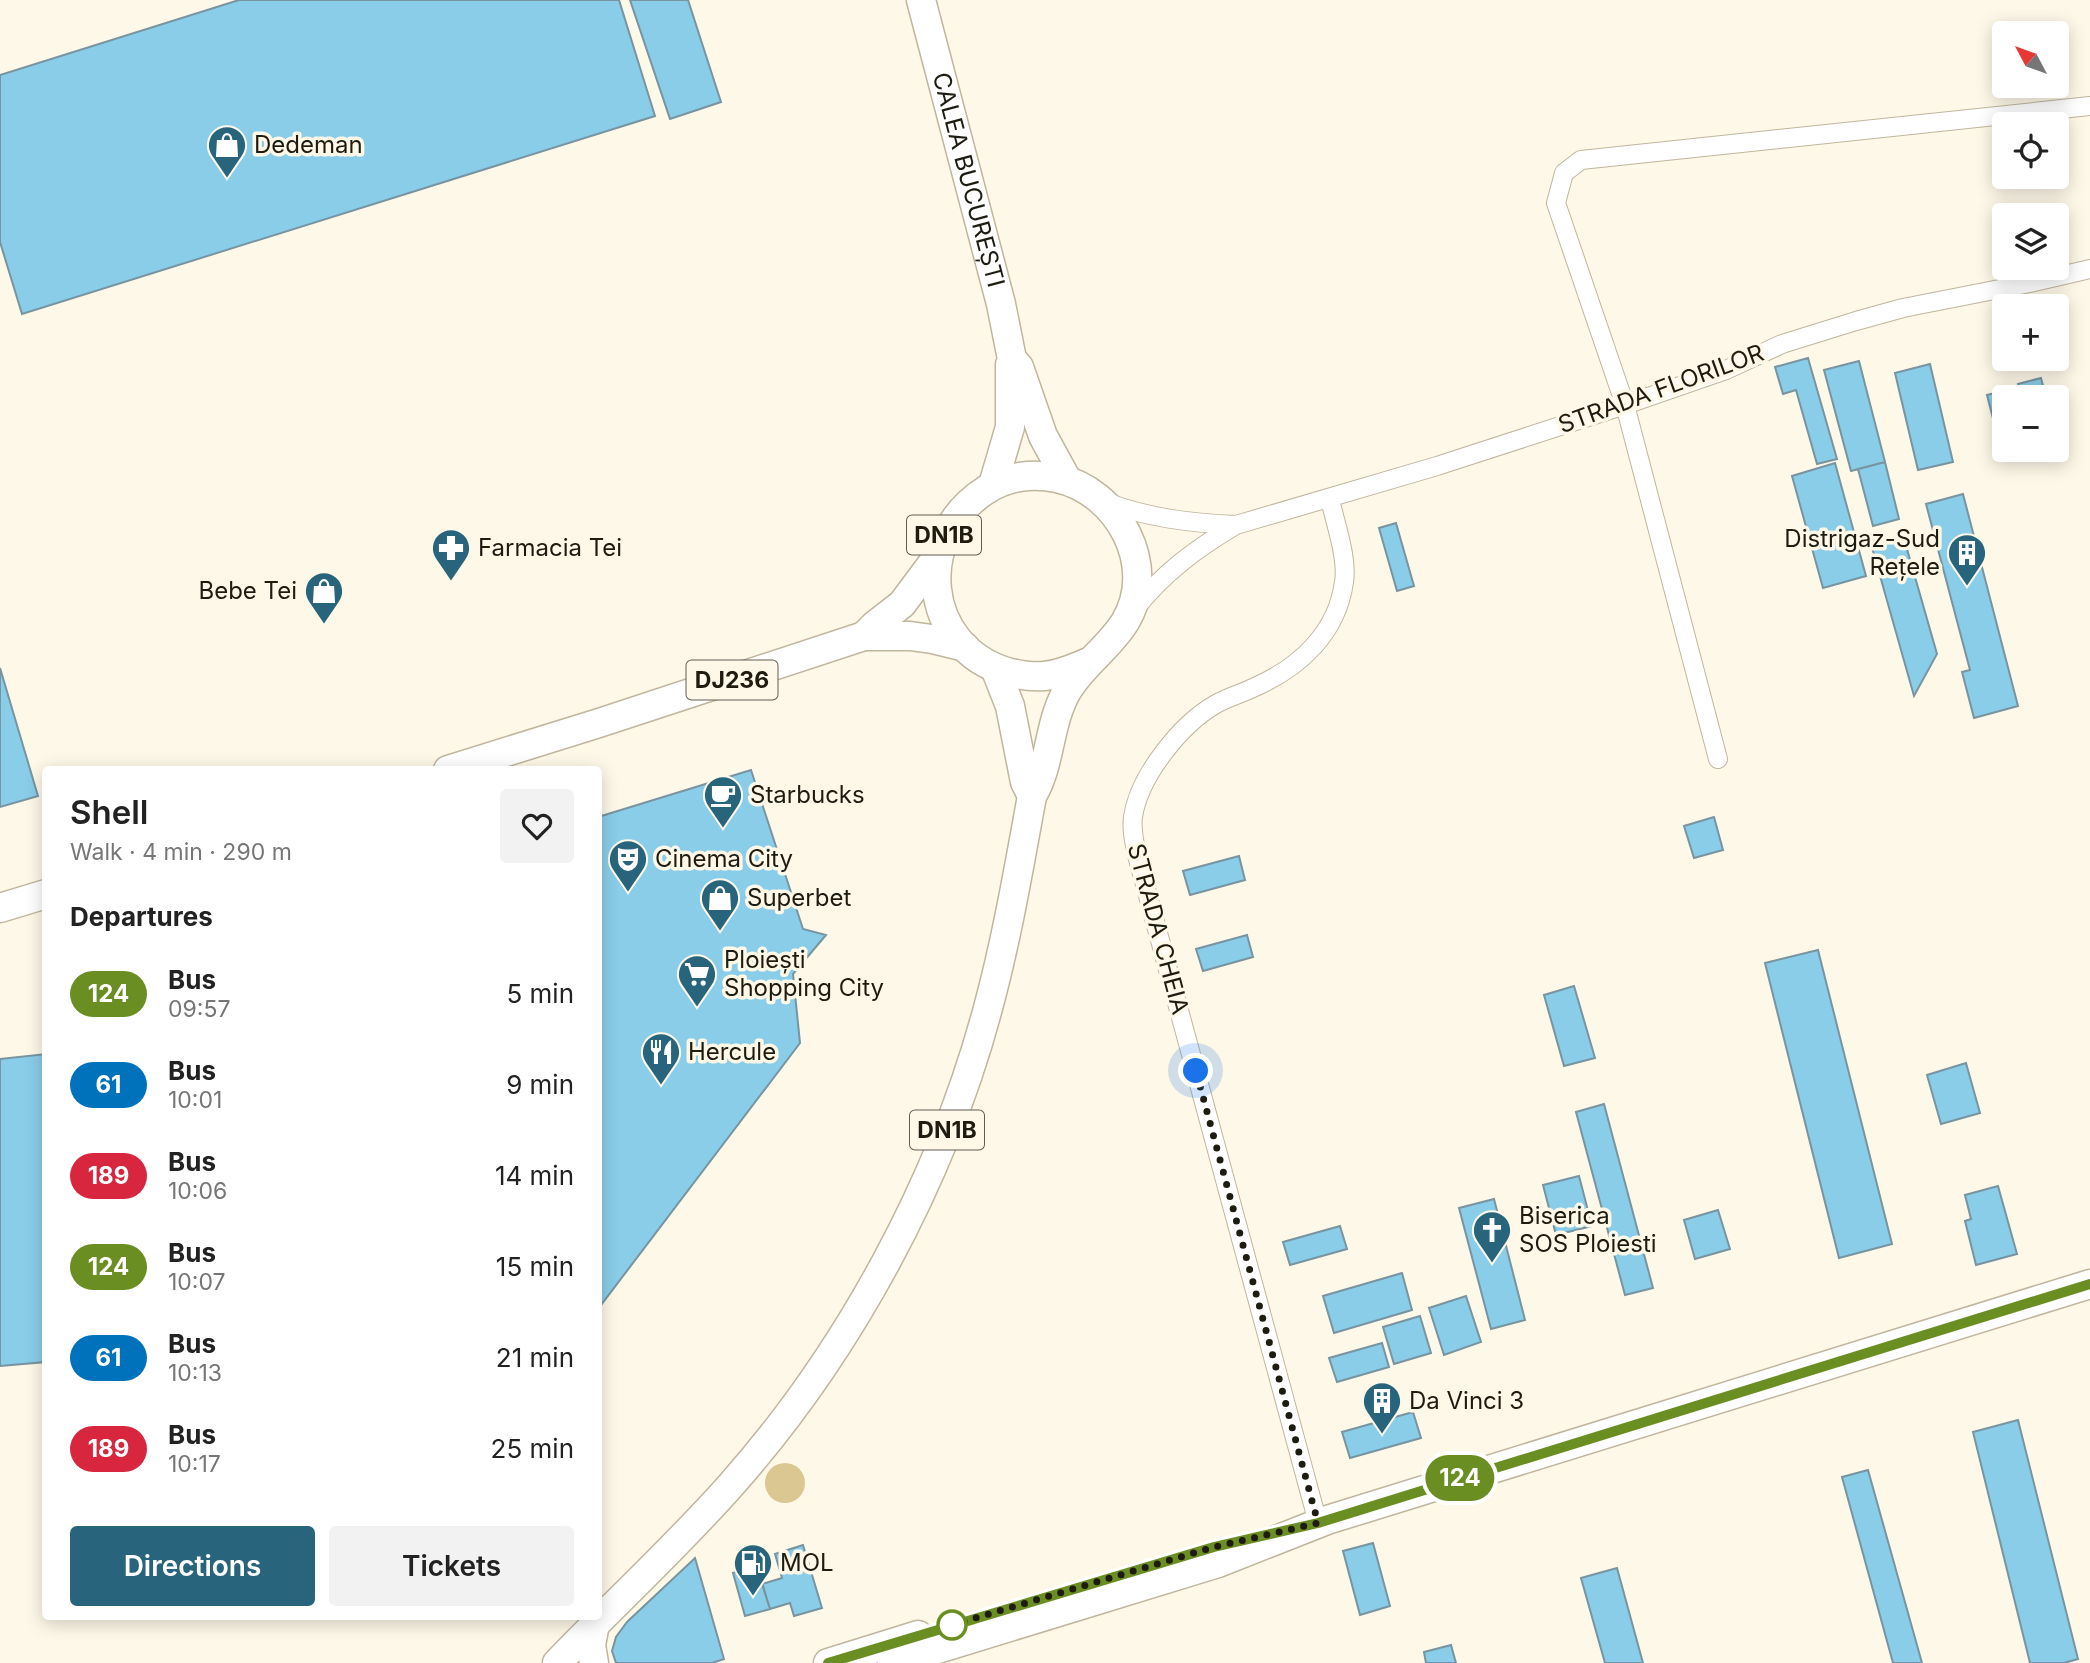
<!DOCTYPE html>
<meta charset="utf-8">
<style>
:root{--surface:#fff;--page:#f2f2f2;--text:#222;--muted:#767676;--accent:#28657c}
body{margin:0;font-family:Inter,sans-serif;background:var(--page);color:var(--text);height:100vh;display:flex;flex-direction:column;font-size:26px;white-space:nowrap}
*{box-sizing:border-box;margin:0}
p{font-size:23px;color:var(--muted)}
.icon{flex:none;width:38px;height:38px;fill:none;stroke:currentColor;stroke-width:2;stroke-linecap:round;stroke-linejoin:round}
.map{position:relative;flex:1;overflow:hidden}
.details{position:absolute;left:42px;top:766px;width:560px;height:854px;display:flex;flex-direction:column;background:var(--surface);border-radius:7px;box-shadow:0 4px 18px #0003}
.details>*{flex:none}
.badge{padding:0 14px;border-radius:23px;font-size:24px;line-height:46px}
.needle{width:46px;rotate:311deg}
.tools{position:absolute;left:1992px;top:21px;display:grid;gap:14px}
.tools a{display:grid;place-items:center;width:77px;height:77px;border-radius:7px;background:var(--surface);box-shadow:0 4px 18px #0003;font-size:35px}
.you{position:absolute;width:35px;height:35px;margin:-18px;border:5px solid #fff;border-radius:50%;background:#1a73e8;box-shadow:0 0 0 10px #1a73e833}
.map>.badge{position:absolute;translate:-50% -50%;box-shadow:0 0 0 4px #fff}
h2{padding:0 28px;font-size:26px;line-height:63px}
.round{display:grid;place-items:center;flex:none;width:74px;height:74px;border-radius:7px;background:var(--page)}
.overview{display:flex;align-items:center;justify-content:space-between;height:119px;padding:0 28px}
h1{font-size:33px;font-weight:600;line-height:52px}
.primary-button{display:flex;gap:14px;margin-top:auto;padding:14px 28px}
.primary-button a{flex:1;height:80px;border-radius:7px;background:var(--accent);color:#fff;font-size:28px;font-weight:600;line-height:80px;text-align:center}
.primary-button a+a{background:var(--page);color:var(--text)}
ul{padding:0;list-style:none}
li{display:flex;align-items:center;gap:21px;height:91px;padding:0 28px}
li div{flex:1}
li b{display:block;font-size:26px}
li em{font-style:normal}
li .badge{min-width:77px;font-weight:700;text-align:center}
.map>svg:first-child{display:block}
</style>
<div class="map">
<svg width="2090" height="1663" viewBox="0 0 2090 1663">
<rect width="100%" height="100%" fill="#fef8e8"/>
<!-- green -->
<path fill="#dbc791" d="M765 1483a20 20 0 1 1 40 0a20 20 0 1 1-40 0Z"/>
<!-- building -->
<path fill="#89cde9" stroke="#7894a0" stroke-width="2" d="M239 0H619L655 116 22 314 0 242V75Z
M630 0H688L721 102 670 119Z
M1808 358 1837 459 1817 464 1796 390 1783 394 1775 367Z
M1859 361 1885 462 1851 471 1824 370Z
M1930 364 1953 462 1918 470 1895 373Z
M2041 378 2046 397H2004V428L1996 430 1987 395 2019 387 2018 384Z
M1885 462 1899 519 1873 526 1858 469Z
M1835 463 1866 576 1823 588 1792 476Z
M1963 494 2018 706 1974 718 1962 672 1970 670 1926 504Z
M1396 523 1414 586 1397 591 1379 528Z
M1903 535 1937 654 1914 696 1871 544Z
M0 668 38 796 0 807Z
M751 770 803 929 826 935 793 974 800 1043 598 1309V817Z
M1714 817 1723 850 1694 858 1684 826Z
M1239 856 1245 880 1190 895 1183 871Z
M1247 935 1253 957 1203 971 1196 949Z
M1818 950 1892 1244 1839 1258 1765 963Z
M1574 986 1595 1058 1564 1066 1544 995Z
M46 1054V1362L0 1366V1059Z
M1966 1063 1980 1113 1941 1124 1927 1075Z
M1604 1104 1653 1288 1625 1295 1576 1112Z
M1579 1176 1592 1226 1556 1235 1543 1185Z
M1998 1186 2017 1254 1976 1265 1965 1221 1971 1219 1965 1195Z
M1494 1199 1525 1320 1491 1329 1459 1208Z
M1718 1210 1730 1249 1695 1259 1684 1220Z
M1340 1226 1347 1249 1290 1265 1283 1242Z
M1402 1273 1412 1310 1334 1333 1323 1296Z
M1466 1296 1481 1342 1444 1355 1429 1308Z
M1420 1316 1431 1353 1394 1364 1383 1327Z
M1382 1343 1389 1367 1337 1382 1329 1358Z
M1413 1412 1421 1438 1350 1458 1342 1432Z
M2018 1420 2078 1659 2064 1663H2030L1973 1432Z
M1868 1470 1922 1663H1893L1842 1477Z
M1373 1543 1390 1606 1360 1615 1343 1551Z
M803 1545 822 1608 794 1616 790 1603 770 1609 762 1584 782 1578 775 1554Z
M695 1558 724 1659 712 1663H616L612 1651 616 1637 627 1622Z
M757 1566 770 1609 745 1616 733 1573Z
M1617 1568 1643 1663H1605L1581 1578Z
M1451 1645 1456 1663H1426L1424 1652Z"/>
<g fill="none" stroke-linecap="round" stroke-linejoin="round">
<!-- street casing -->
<g stroke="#c0b69d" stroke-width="20">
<path id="street" d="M1106 502C1148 518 1191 523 1236 525
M1135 609C1163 573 1197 548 1236 525L1437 466 1625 405 1726 370 1782 344 1856 321 1903 308 2030 283 2090 269
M1718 759 1625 405 1556 203 1564 173 1581 160 2090 106
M1318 1523 1138 859C1135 845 1131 831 1133 817 1139 776 1181 724 1216 704 1228 697 1243 693 1255 687 1300 667 1337 633 1344 582 1348 558 1335 523 1330 499"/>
</g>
<!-- primary casing -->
<g stroke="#c0b69d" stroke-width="31">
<g id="primary">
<path id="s1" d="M921 0 1001 304 1012 359 1019 367 1043 436 1067 480"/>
<path d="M993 485 1010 427V365"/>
<path d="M864 636 875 625 902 604 937 557"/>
<path d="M995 668 1010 706 1025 782 1032 796"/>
<path d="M448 770 599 723 864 636H910L932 639 965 647"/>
<path d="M0 908 46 894"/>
<path d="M557 1663C615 1603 676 1547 731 1485 849 1352 942 1180 988 1008 1007 938 1019 867 1032 796 1051 765 1048 724 1067 691 1083 664 1109 648 1125 622 1159 566 1118 491 1057 478 1033 473 1007 476 986 490 913 536 921 646 1007 672 1019 675 1032 677 1044 676 1060 675 1074 668 1089 662"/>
<path d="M594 1663 591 1645 595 1624"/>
<path d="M828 1663 918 1635"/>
<path d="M892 1663 1218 1563 1327 1520 2090 1284"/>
</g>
</g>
<!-- street -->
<use href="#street" stroke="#fff" stroke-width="18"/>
<!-- primary -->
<use href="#primary" stroke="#fff" stroke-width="28"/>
</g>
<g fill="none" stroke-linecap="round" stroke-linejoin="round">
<!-- line casing -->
<g stroke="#fff" stroke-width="16">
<path id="line" d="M828 1663 1214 1547 1318 1523 2090 1284"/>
</g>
<!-- line -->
<use href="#line" stroke="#6b8e23" stroke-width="10"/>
<!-- walk -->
<path stroke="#1e1b11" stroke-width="7" stroke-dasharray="0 12.6" d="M952 1625 1214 1547 1318 1523 1196 1071"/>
</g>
<!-- icons -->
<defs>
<g id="shop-pin" transform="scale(2.0125)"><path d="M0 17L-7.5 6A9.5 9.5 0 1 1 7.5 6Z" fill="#28657c" stroke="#fef8e8"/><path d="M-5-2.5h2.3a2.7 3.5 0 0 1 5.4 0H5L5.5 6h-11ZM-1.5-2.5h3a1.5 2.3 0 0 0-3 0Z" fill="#fff"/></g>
<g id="pharmacy-pin" transform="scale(2.0125)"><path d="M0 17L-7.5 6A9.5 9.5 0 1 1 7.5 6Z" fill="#28657c" stroke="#fef8e8"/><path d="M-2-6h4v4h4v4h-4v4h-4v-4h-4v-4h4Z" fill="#fff"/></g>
<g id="building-pin" transform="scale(2.0125)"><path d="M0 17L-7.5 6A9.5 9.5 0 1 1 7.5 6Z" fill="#28657c" stroke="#fef8e8"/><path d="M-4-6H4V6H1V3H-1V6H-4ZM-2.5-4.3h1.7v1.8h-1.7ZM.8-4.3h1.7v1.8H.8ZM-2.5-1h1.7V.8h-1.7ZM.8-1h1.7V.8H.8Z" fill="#fff"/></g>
<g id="cafe-pin" transform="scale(2.0125)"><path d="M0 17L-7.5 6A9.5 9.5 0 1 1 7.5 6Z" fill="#28657c" stroke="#fef8e8"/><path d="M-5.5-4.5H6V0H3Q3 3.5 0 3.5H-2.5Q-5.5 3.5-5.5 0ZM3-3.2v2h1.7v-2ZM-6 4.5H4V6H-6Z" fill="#fff"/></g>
<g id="theatre-pin" transform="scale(2.0125)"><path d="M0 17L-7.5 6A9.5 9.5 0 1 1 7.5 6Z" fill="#28657c" stroke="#fef8e8"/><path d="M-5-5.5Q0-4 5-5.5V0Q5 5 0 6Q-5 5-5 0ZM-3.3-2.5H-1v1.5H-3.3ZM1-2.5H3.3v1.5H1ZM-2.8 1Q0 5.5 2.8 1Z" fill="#fff"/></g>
<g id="supermarket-pin" transform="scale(2.0125)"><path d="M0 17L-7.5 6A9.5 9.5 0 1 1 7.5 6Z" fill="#28657c" stroke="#fef8e8"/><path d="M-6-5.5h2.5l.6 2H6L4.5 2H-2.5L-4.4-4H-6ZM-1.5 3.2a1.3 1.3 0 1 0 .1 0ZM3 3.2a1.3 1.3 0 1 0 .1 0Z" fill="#fff"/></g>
<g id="restaurant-pin" transform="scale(2.0125)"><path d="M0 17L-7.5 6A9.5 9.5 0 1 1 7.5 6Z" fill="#28657c" stroke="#fef8e8"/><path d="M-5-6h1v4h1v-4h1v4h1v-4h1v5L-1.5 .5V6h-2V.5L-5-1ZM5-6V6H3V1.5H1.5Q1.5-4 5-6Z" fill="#fff"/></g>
<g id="church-pin" transform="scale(2.0125)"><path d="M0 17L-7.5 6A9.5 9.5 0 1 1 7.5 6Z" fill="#28657c" stroke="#fef8e8"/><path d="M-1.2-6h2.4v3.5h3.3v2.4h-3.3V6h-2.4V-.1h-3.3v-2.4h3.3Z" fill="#fff"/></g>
<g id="fuel-pin" transform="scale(2.0125)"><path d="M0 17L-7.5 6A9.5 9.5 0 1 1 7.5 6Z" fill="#28657c" stroke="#fef8e8"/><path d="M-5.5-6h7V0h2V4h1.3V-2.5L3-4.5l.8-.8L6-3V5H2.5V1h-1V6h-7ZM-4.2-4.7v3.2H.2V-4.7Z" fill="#fff"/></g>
</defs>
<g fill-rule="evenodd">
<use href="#shop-pin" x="227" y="145"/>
<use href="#pharmacy-pin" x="451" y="548"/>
<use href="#building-pin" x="1967" y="553"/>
<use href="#shop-pin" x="324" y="591"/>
<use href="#cafe-pin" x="723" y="795"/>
<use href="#theatre-pin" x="628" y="859"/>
<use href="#shop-pin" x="720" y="898"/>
<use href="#supermarket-pin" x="697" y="974"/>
<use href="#restaurant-pin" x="661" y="1052"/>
<use href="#church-pin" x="1492" y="1230"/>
<use href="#building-pin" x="1382" y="1401"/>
<use href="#fuel-pin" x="753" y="1563"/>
</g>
<!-- markers -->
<circle fill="#fff" stroke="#6b8e23" stroke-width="3.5" cx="952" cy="1625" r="14"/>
<g text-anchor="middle" stroke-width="7" stroke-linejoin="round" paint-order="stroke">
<!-- shield labels -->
<g fill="#fef8e8" stroke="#615d52" stroke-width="2">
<rect x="907" y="515.5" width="74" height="39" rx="5"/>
<rect x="686.5" y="660.5" width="91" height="39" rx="5"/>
<rect x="910" y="1110.5" width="74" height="39" rx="5"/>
</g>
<g font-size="23" font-weight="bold" fill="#1e1b11">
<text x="944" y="543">DN1B</text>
<text x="732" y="688">DJ236</text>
<text x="947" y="1138">DN1B</text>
</g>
<!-- poi labels -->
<g font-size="24" fill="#1e1b11" stroke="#fef8e8" text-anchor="start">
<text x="254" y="153">Dedeman</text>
<text x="1940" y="547" text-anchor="end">Distrigaz-Sud<tspan x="1940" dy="28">Rețele</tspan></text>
<text x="478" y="556">Farmacia Tei</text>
<text x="297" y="599" text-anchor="end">Bebe Tei</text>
<text x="750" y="803">Starbucks</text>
<text x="655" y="867">Cinema City</text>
<text x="747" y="906">Superbet</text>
<text x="724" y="968">Ploiești<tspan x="724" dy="28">Shopping City</tspan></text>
<text x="688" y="1060">Hercule</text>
<text x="1519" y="1224">Biserica<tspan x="1519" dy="28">SOS Ploiesti</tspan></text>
<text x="1409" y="1409">Da Vinci 3</text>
<text x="780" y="1571">MOL</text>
</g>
<!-- street labels -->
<g font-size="24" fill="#1e1b11" stroke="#fef8e8">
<text dy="8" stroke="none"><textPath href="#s1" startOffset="186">CALEA BUCUREȘTI</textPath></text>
<text transform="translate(1661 389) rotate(-20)" y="8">STRADA FLORILOR</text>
<text transform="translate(1158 929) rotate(75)" y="8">STRADA CHEIA</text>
</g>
</g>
</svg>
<div class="tools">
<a><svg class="needle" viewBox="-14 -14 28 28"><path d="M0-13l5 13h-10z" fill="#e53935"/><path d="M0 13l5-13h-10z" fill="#767676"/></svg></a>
<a><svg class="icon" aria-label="locate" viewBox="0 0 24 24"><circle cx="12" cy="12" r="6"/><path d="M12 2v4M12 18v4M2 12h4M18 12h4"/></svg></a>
<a><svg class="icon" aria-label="layers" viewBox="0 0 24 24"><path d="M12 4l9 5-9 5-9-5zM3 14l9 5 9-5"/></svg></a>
<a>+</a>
<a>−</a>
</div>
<div class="you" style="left:1196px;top:1071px"></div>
<b class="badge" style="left:1460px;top:1478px;background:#6b8e23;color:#fff">124</b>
<section class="details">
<div class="overview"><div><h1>Shell</h1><p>Walk · 4 min · 290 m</p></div><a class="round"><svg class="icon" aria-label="heart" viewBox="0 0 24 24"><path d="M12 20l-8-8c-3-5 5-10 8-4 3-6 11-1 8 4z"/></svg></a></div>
<h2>Departures</h2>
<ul>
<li><span class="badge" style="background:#6b8e23;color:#fff">124</span><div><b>Bus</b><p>09:57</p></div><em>5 min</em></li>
<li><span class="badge" style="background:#0072bc;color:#fff">61</span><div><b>Bus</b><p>10:01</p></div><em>9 min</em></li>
<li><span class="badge" style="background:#d7263d;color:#fff">189</span><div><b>Bus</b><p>10:06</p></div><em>14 min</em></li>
<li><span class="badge" style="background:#6b8e23;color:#fff">124</span><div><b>Bus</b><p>10:07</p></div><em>15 min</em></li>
<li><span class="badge" style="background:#0072bc;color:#fff">61</span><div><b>Bus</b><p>10:13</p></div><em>21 min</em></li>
<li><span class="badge" style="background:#d7263d;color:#fff">189</span><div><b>Bus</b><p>10:17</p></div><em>25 min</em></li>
</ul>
<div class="primary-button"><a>Directions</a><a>Tickets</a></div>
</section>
</div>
